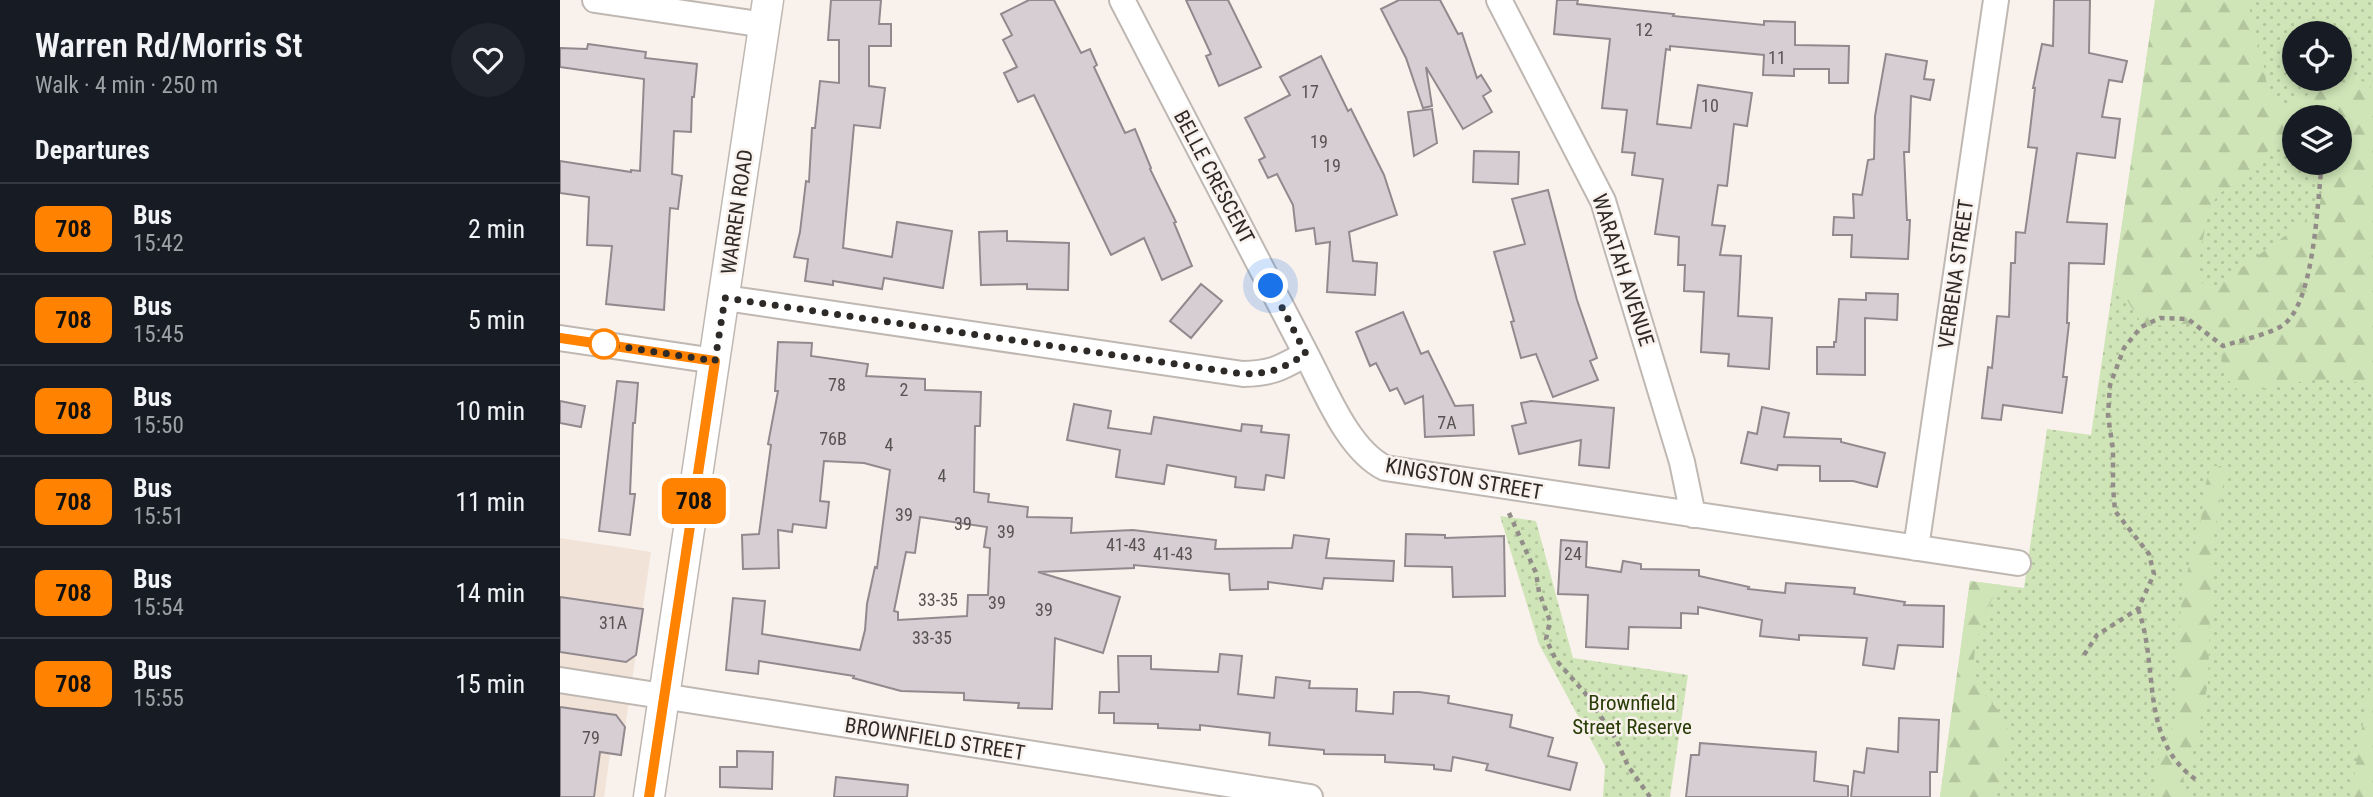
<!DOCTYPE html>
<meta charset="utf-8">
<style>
:root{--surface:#171b24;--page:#20242c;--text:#f1f3f6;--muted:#9ea1a6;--line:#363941}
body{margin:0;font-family:"Roboto Condensed",sans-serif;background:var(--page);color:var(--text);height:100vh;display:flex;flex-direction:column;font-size:26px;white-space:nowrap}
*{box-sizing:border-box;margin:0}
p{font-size:23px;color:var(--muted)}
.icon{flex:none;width:38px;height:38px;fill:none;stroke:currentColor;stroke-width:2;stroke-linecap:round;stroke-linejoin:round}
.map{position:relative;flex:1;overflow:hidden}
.details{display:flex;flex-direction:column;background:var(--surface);width:560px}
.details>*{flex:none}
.badge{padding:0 14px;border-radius:10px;font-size:24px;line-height:46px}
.buttons{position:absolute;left:1722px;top:21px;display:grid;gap:14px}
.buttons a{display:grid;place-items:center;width:70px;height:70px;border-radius:50%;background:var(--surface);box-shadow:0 4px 10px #0003;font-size:35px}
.you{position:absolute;width:35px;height:35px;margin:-18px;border:5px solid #fff;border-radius:50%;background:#1a73e8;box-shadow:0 0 0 10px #1a73e833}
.map>.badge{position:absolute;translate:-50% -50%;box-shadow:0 0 0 4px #fff}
h2{padding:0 35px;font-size:26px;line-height:63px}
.round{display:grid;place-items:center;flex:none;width:74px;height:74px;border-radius:37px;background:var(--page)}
.summary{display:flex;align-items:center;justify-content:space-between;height:119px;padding:0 35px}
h1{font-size:33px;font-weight:600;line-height:52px}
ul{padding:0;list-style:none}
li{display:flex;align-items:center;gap:21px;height:91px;padding:0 35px;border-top:2px solid var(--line)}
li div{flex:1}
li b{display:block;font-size:26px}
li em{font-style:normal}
li .badge{min-width:77px;font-weight:700;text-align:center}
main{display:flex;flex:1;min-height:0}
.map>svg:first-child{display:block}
</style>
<main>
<section class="details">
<div class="summary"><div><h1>Warren Rd/Morris St</h1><p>Walk · 4 min · 250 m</p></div><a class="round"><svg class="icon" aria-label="heart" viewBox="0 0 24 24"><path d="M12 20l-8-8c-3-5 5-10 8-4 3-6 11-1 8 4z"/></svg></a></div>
<h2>Departures</h2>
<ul>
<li><span class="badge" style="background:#ff8200;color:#111">708</span><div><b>Bus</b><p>15:42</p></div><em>2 min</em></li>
<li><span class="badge" style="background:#ff8200;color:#111">708</span><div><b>Bus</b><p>15:45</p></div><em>5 min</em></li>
<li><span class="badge" style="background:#ff8200;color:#111">708</span><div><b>Bus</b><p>15:50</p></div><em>10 min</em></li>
<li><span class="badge" style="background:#ff8200;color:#111">708</span><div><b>Bus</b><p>15:51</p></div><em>11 min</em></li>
<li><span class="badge" style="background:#ff8200;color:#111">708</span><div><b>Bus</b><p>15:54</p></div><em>14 min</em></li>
<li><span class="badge" style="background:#ff8200;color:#111">708</span><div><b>Bus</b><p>15:55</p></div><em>15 min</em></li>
</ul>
</section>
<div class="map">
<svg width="1813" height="797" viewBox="0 0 1813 797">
<defs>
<pattern id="grass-dots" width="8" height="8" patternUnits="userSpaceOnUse" patternTransform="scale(1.75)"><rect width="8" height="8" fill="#cfe5b7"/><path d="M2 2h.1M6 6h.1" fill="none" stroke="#b2c59d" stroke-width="1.8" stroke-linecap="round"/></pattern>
<pattern id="forest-firs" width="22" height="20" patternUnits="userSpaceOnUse" patternTransform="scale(1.75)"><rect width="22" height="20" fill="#cfe5b7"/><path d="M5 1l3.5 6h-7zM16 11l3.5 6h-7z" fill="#b2c59d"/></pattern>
</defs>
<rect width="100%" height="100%" fill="#f9f1ec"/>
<!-- built -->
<path fill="#f1e3d8" d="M0 538 91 552 61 755 50 754 44 797H0Z"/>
<!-- grass -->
<path fill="url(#grass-dots)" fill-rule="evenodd" d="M1595 0H1813V797H1380L1410 581 1464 588 1487 429 1531 435ZM1734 33H1780V79H1734ZM1734 117H1780V163H1734Z
M940 516 976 521 1013 658 1128 675 1110 797H1043L1045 766 979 644Z"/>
<!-- forest -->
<path fill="url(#forest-firs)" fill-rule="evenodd" d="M1595 0H1690V15L1704 67 1708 92 1716 102C1716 102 1726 104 1727 104 1752 100 1784 56 1813 90V389C1776 368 1722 387 1683 392 1661 384 1662 356 1658 335L1626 324 1588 326 1580 321 1554 279ZM1734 117H1780V163H1768L1758 212 1652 289 1645 287 1639 278 1638 262 1650 206 1660 193 1683 179 1702 155 1714 147 1734 145Z
M1652 466H1661L1665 474 1652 546 1648 683 1636 740 1623 776 1627 797H1601C1582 773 1612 741 1615 716 1620 677 1617 637 1622 597 1626 572 1635 549 1640 524 1644 505 1643 483 1652 466Z
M1410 581 1441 585C1425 606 1404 663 1419 687 1427 700 1444 712 1447 727 1451 741 1440 781 1437 797H1380Z
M1813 673V797H1792L1798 748Z"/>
<!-- building -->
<path fill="#d7ced3" stroke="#91898d" stroke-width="2" fill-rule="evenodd" d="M271 0H321L319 24H331V46H309V86L325 88 320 128 294 125 283 248 332 257 337 222 392 231 383 288 324 278 322 289 273 281V285L245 281 248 259 234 257 240 232 246 181 249 182 252 128H255L260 81 279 83V40H268Z
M469 0H494L521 53 530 49 537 65 534 67 565 133 575 129 591 168 590 169 616 222 614 223 632 266 602 280 584 238 551 255 474 95 458 102 444 73 457 67 443 40 452 35 441 14Z
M626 0H668L701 67 659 86 646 56 651 54Z
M839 0H880L898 34 902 33 917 78 921 75 931 91 923 96 932 112 903 129 866 67 872 106 863 108 846 58 821 9Z
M997 0H1018L1017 4 1114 14 1113 16 1204 25V21L1235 22V45L1289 46 1288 83H1269V69H1234V76L1203 75 1204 55 1110 46V50L1106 49 1097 124 1131 128 1138 85 1192 93 1187 126 1174 124 1167 186 1158 185 1152 225 1165 226 1160 255 1181 256 1178 316 1212 318 1209 369 1168 366 1169 354 1141 352 1144 292 1124 291 1125 265H1118L1119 237 1095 234 1103 179 1072 175 1075 153 1062 152 1067 110 1042 108 1050 39 994 34Z
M1494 0H1530L1529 53 1567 61 1562 82 1549 80 1542 117 1560 119 1555 158 1517 153 1507 222 1547 224 1544 264 1509 263 1507 323H1509L1503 377H1507L1502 413 1443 405 1441 420 1422 418 1428 367 1432 368 1437 316 1449 317 1451 263H1455L1456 232 1465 233 1477 148 1468 147 1475 88H1473L1482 44 1493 46Z
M28 44 86 52 85 58 137 64 134 97H132L131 132 114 131 112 174 122 176 118 209 110 208 104 310 46 304 52 246 27 245 29 197 0 193V161L71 172V170L80 171 84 79 0 67V48L27 49Z
M1326 54 1367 61 1364 79 1374 80 1370 100 1351 96 1349 152H1344L1347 220H1350L1348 259 1291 257 1292 235H1273L1274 217 1294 218 1293 194 1302 195 1308 160 1314 159 1315 116Z
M761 56 788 111 791 109 824 175 837 215 789 232 793 261 817 263 815 295 767 292 770 242 756 244 754 228 736 231 733 205 717 174 708 178 699 160 705 157 685 118 730 95 720 77Z
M872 109 877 143 854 156 848 112Z
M914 151 959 152 958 184 913 182Z
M988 190 1017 300 1037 358 1030 361 1038 380 993 397 976 354 961 358 951 322 954 321 934 252 965 244 952 199Z
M447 231V241L509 243 508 290 467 289V284L421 285 419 232Z
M641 284 662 301 631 338 610 321Z
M1306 293 1338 294 1337 320 1305 318V375L1257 374V347H1274V342H1276L1279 299 1306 300Z
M843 312 861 354 868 351 895 406 913 405 914 435 865 437 863 396 845 404 837 388 830 391 816 363 810 366 796 332Z
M218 342 252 343 251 356 308 364 306 376 365 379V390L421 392 420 426H415L414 492 429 494 428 502 468 507 467 517 512 518 511 533 573 530 656 540 655 549 732 548 734 535 769 539 766 558 834 561 833 581 764 578 762 589 708 582V589L670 590 669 574 574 565V568L478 572 560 597 543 653 495 638 492 709 458 708 459 703 404 700V693L341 691 293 678 294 676 199 661 198 674 166 670 173 598 205 601 202 634 300 650 305 630 307 604 315 567 317 568 330 470 304 463 264 461 260 501 269 502 266 528 233 524 232 532 218 530 219 568 183 569 182 535 199 534 211 445 208 444 218 391H215ZM360 517 427 527 424 547 430 548 428 595H408L407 616 338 620V612L334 611 346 552 355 553Z
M57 381 78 383 75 423H73L70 494H75L70 535 39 531Z
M0 401 25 406 21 427 0 423Z
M971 401 1054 408 1049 468 1019 465 1021 440 959 454 952 426 966 423 961 403Z
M514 404 551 411 548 428 591 434 594 417 681 431 682 424 702 426 701 432 729 435 724 478 706 475 704 490 675 487 676 477 607 465 604 484 556 477 560 450 507 440Z
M1202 407 1229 413 1224 437 1281 439V442L1325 453 1317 487 1293 481H1260V466L1218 465 1217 470 1181 463 1188 432 1197 434Z
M846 534 885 535V538L944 536 945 596 893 597 892 567 845 566Z
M1001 540 1027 542 1026 567 1061 572 1063 561 1081 564V569L1139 570V576L1189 587 1188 589 1225 593 1226 583 1295 588 1294 594 1345 602 1344 605 1384 606 1383 647 1338 645 1334 669 1303 665 1307 638 1239 635V640L1200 636 1202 620 1138 607V614L1121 613V628L1069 627 1068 649 1026 647 1028 595 998 594Z
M0 597 83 609 76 655 66 662 0 652Z
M660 654 682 656 678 694 714 698 716 677 750 681 749 688 797 689 796 711 833 714 834 692H859L889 696 888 703 952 715 950 727 993 738 988 756 1017 763 1010 790 926 770 928 764 893 757 891 771 874 769V765L825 762V755L764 754V750L709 745 710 733 640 725V730L598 728V724L554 723V713H539L540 692H559L558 656H591V669L658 672Z
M0 707 56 715 65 727 61 755 40 752 34 797H0Z
M1339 718 1379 720 1377 772H1370V797H1291L1294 771 1304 773 1307 748 1338 752Z
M1140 743 1256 752 1254 781 1288 786V797H1126L1131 755H1139Z
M177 751 213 752 212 789 160 787V767H177Z
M276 777 348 785 347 797H274Z"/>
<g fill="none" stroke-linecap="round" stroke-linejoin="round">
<!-- minor casing -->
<g stroke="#bfb8b2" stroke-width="28">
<path id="minor" d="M35 0 205 25
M562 0 746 354
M939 0 1043 201 1122 462 1133 515
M165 298 683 374C714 373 720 368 746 354 765 390 788 450 825 468L1458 563
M0 338 155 361
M1356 548 1436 0
M0 680 750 797"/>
</g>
<!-- tertiary casing -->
<g stroke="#bfb8b2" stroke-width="33">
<path id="tertiary" d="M89 797 208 0"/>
</g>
<!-- path -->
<path stroke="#938d8a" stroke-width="4.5" stroke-dasharray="5 5" stroke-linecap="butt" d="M949 513 976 573 979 592 990 621 986 639 996 660 1025 693 1056 739 1068 766 1090 797
M1578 609C1600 668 1578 741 1638 781
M1524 655 1537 635 1578 609 1594 574 1589 554 1555 511 1553 487V449L1548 416 1550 385 1564 348 1581 327 1600 318 1628 319 1663 346C1681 340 1703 336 1720 327 1755 308 1757 201 1762 163"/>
<!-- minor -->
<use href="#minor" stroke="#fff" stroke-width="24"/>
<!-- tertiary -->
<use href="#tertiary" stroke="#fff" stroke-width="30"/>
</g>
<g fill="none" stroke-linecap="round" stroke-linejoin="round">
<!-- line casing -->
<g stroke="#fff" stroke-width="16">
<path id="line" d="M0 338 155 361 89 797"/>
</g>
<!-- line -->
<use href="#line" stroke="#ff8200" stroke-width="10"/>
<!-- walk -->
<path stroke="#2d2a28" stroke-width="7" stroke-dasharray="0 12.6" d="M44 344 155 361 165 298 684 374C714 373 721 369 746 354L711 286"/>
</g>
<!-- markers -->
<circle fill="#fff" stroke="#ff8200" stroke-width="3.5" cx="44" cy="344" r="14"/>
<g text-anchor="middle" stroke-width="5" stroke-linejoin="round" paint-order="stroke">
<!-- number labels -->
<g font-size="18" fill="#585353">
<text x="1084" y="36">12</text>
<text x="1217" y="64">11</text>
<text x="750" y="98">17</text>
<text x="1150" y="112">10</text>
<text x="759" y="148">19</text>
<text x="772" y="172">19</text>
<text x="277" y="391">78</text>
<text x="344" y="396">2</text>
<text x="887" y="429">7A</text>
<text x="273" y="445">76B</text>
<text x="329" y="451">4</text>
<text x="382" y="482">4</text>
<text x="344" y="521">39</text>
<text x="403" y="530">39</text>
<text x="446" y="538">39</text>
<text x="566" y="551">41-43</text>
<text x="613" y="560">41-43</text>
<text x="1013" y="560">24</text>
<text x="378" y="606">33-35</text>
<text x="437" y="609">39</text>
<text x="484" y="616">39</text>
<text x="53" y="629">31A</text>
<text x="372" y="644">33-35</text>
<text x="31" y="744">79</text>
</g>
<!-- street labels -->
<g font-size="21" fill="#2d2a28" stroke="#f9f1ec">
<text transform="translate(654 177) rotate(62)" y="7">BELLE CRESCENT</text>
<text transform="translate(177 212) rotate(-82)" y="7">WARREN ROAD</text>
<text transform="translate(1063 270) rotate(72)" y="7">WARATAH AVENUE</text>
<text transform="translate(1396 274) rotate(-82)" y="7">VERBENA STREET</text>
<text transform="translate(904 479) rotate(10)" y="7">KINGSTON STREET</text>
<text transform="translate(375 739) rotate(9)" y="7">BROWNFIELD STREET</text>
</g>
<!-- park labels -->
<g font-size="21" fill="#293d07" stroke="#f9f1ec">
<text x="1072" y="710">Brownfield<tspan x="1072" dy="24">Street Reserve</tspan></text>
</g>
</g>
</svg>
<div class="buttons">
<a><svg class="icon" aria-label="locate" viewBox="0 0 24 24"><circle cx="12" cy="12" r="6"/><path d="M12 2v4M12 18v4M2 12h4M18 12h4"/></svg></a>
<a><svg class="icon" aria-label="layers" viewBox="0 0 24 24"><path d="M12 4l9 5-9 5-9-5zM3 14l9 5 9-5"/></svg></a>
</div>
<div class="you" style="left:711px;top:286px"></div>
<b class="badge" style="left:134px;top:501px;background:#ff8200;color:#111">708</b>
</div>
</main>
